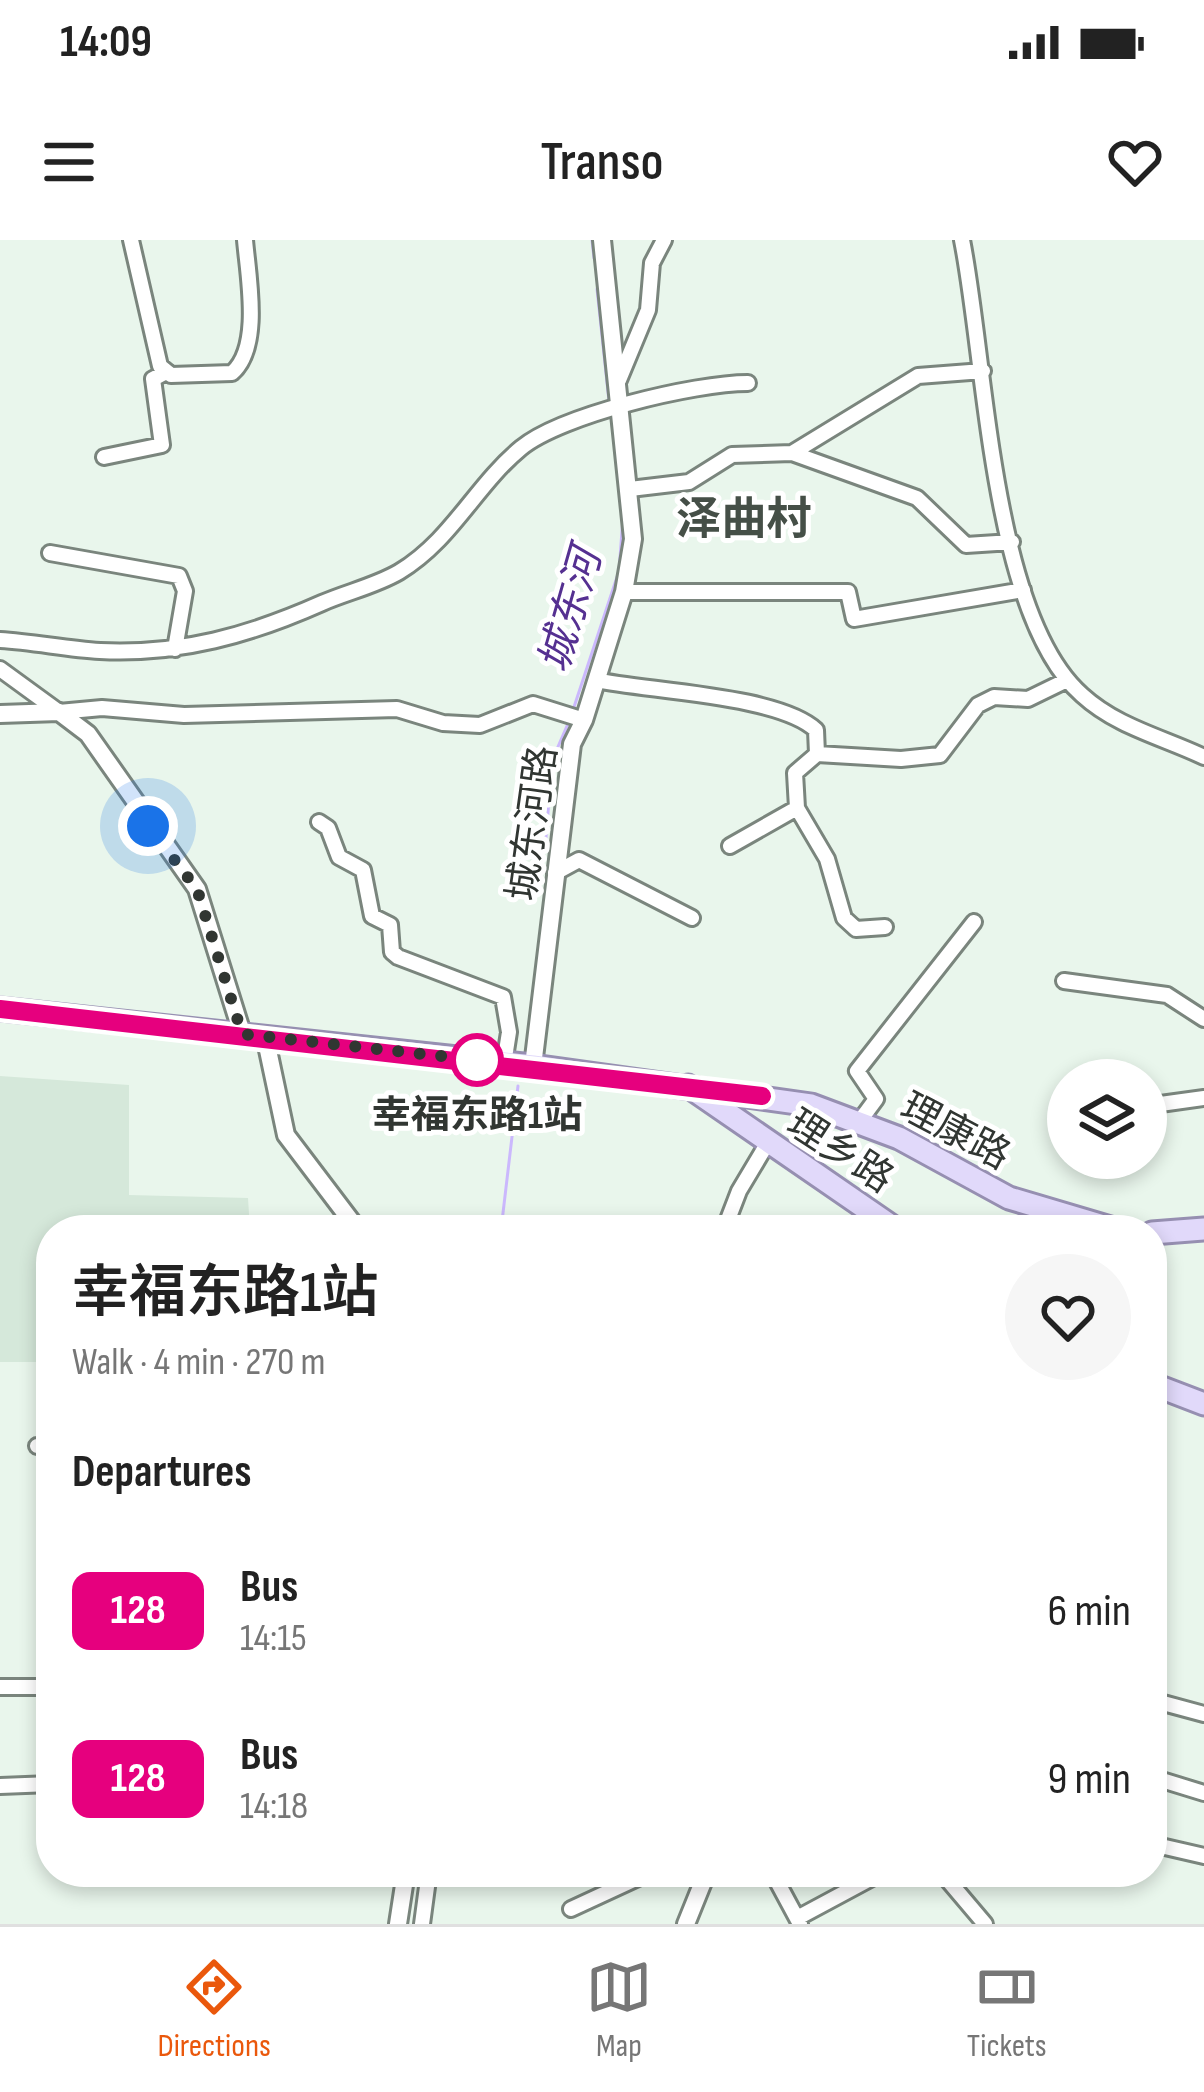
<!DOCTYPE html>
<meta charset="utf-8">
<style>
:root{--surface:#fff;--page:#f6f6f6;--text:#222;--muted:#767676;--line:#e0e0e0;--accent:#ea580c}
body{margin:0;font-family:"Sofia Sans Condensed","Noto Sans SC",sans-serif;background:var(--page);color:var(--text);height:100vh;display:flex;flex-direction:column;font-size:45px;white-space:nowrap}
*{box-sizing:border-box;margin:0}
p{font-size:39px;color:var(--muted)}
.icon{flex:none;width:66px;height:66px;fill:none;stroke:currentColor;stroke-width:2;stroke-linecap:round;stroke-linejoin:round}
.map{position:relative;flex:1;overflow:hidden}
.drawer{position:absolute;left:36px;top:975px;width:1131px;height:672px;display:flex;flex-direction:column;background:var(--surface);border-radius:48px;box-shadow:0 6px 18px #0003}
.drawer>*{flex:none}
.badge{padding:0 24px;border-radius:18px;font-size:42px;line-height:78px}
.tools{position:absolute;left:1047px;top:819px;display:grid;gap:24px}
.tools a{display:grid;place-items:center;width:120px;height:120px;border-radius:50%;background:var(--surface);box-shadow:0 6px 18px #0003;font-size:60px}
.you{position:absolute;width:60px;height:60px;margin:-30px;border:9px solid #fff;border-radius:50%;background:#1a73e8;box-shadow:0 0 0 18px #1a73e833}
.map>.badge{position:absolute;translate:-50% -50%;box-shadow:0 0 0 6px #fff}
h2{padding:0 36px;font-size:45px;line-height:108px}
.round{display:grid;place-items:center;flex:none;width:126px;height:126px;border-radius:63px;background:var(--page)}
.head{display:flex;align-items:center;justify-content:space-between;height:204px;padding:0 36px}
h1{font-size:57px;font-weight:600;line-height:90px}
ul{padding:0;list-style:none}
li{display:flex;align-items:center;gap:36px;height:168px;padding:0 36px}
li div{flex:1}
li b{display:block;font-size:45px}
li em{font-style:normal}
li .badge{min-width:132px;font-weight:700;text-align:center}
.status{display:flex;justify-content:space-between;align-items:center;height:84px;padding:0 60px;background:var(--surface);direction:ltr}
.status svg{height:33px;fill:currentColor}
header{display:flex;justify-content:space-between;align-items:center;height:156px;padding:0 36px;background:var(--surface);font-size:54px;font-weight:600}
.menu{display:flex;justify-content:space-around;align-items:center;height:168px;border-top:3px solid var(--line);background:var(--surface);font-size:33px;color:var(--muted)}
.menu a{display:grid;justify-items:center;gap:6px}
.menu .current{color:var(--accent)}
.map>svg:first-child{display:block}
</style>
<div class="status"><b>14:09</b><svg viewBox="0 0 49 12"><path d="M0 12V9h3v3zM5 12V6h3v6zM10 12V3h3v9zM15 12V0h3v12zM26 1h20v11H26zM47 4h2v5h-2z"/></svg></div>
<header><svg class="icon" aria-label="menu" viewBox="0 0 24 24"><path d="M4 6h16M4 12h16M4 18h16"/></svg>Transo<svg class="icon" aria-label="heart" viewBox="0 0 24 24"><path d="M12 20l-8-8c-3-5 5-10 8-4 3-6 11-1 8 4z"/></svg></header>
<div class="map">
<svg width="1204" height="1684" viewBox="0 0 1204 1684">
<rect width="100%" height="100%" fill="#e9f6ec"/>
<!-- built -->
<path fill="#d5e8da" d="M0 836 129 845V955L248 958 250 990H51V1122H0Z"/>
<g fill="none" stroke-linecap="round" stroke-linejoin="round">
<!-- stream -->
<path stroke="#cbb8fd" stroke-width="3" d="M592 0 594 18
M597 49 609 161
M611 176 615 208
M573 470 619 331 623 277
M557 509 570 479
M545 609 551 536
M501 990 518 846
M407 1684 412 1646"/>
<!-- minor casing -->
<g stroke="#7a857d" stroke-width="20">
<path id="minor" d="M131 0 160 126 171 135 232 133C262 107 248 36 245 0
M962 0C986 119 991 375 1082 455 1117 487 1162 497 1204 517
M619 140 648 70 652 23 664 0
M792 213 918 136 983 131
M104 217 162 205 153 139 164 133
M630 249 689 242 732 215 792 213 917 258 966 305 1012 302
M50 313 179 336 185 351 175 409
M624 352H848L854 379 1023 350
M0 400C34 402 66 409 100 411 180 415 250 395 322 363 347 352 375 346 399 332 452 300 475 246 521 208 561 175 695 143 748 143
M0 429 59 472 102 468 184 475 397 469 443 483 480 485 533 464 584 480
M596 440C646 451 779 455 816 490L817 514 901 519 940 515 978 465 994 457 1028 459 1067 440
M797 568 827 619 844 678 856 689 885 687
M319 582 328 588 339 617 363 630 372 676 390 685 392 712 398 717 503 757 509 792 504 824
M730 606 797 568 795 533 817 514
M555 633 579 620 692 678
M1064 741 1167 755 1204 779
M1146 866 1204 858
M859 882 876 859 857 831 974 682
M724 990 739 951 767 904
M37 1206 51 1207
M0 1447H51
M1152 1460 1204 1474
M1152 1537 1204 1553
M0 1546 51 1544
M1152 1604 1204 1616
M772 1632 800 1684
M941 1632 985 1684
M528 1633 529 1632
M571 1669 651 1632
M801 1676 883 1632
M422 1684 429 1632"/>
</g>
<!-- tertiary casing -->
<g stroke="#7a857d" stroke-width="22">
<path id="tertiary" d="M0 474 59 472 88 494 197 649 242 793
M265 796 286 895 358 990
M533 826 572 504 584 480 624 352 633 299 602 0
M398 1684 406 1632
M686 1684 707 1632"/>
</g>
<!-- primary casing -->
<g stroke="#968fb1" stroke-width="27">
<path id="primary" d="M0 769 533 826 811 865 899 898 1009 958 1117 990
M688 846 897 990
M1152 993 1204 989
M1152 1144 1204 1164"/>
</g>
<!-- minor -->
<use href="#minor" stroke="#fff" stroke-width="14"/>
<!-- tertiary -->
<use href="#tertiary" stroke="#fff" stroke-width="16"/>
<!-- primary -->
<use href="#primary" stroke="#e1d9fa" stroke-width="21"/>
</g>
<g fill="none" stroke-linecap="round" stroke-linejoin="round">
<!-- line casing -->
<g stroke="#fff" stroke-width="27">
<path id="line" d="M0 769 762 856"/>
</g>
<!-- line -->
<use href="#line" stroke="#e6007e" stroke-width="18"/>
<!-- walk -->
<path stroke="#313632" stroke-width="12" stroke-dasharray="0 21.6" d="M148 586 197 649 242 794 477 820"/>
</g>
<!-- markers -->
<circle fill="#fff" stroke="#e6007e" stroke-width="6" cx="477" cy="820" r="24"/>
<g text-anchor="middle" stroke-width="10" stroke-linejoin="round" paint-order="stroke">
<!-- street labels -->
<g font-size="39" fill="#313632" stroke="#fff">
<text transform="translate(531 583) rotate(-82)" y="14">城东河路</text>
<text transform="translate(956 890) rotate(28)" y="14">理康路</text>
<text transform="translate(841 910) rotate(33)" y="14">理乡路</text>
</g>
<!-- stop labels -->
<g font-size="39" font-weight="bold" fill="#313632" stroke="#fff">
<text x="477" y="888">幸福东路1站</text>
</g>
<!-- water labels -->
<g font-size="42" font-style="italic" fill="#553091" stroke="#fff">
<text transform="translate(569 370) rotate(-74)" y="15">城东河</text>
</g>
<!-- quarter labels -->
<g font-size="45" font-weight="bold" fill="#454f47" stroke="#fff">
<text x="744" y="294">泽曲村</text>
</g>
</g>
</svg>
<div class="tools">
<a><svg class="icon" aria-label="layers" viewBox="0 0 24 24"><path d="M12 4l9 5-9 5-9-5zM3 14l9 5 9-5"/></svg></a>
</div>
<div class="you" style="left:148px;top:586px"></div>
<section class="drawer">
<div class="head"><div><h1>幸福东路1站</h1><p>Walk · 4 min · 270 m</p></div><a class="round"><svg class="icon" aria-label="heart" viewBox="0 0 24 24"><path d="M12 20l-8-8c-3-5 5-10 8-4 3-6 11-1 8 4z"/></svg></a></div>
<h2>Departures</h2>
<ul>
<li><span class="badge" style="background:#e6007e;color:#fff">128</span><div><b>Bus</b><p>14:15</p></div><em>6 min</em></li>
<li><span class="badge" style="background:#e6007e;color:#fff">128</span><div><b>Bus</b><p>14:18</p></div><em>9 min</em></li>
</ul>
</section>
</div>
<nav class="menu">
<a class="current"><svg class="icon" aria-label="directions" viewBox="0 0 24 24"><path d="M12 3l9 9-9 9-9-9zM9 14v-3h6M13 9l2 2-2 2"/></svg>Directions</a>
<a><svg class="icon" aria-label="map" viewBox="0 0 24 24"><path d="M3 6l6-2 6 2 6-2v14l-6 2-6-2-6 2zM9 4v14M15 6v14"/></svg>Map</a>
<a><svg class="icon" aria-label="tickets" viewBox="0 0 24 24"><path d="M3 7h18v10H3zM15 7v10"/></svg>Tickets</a>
</nav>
